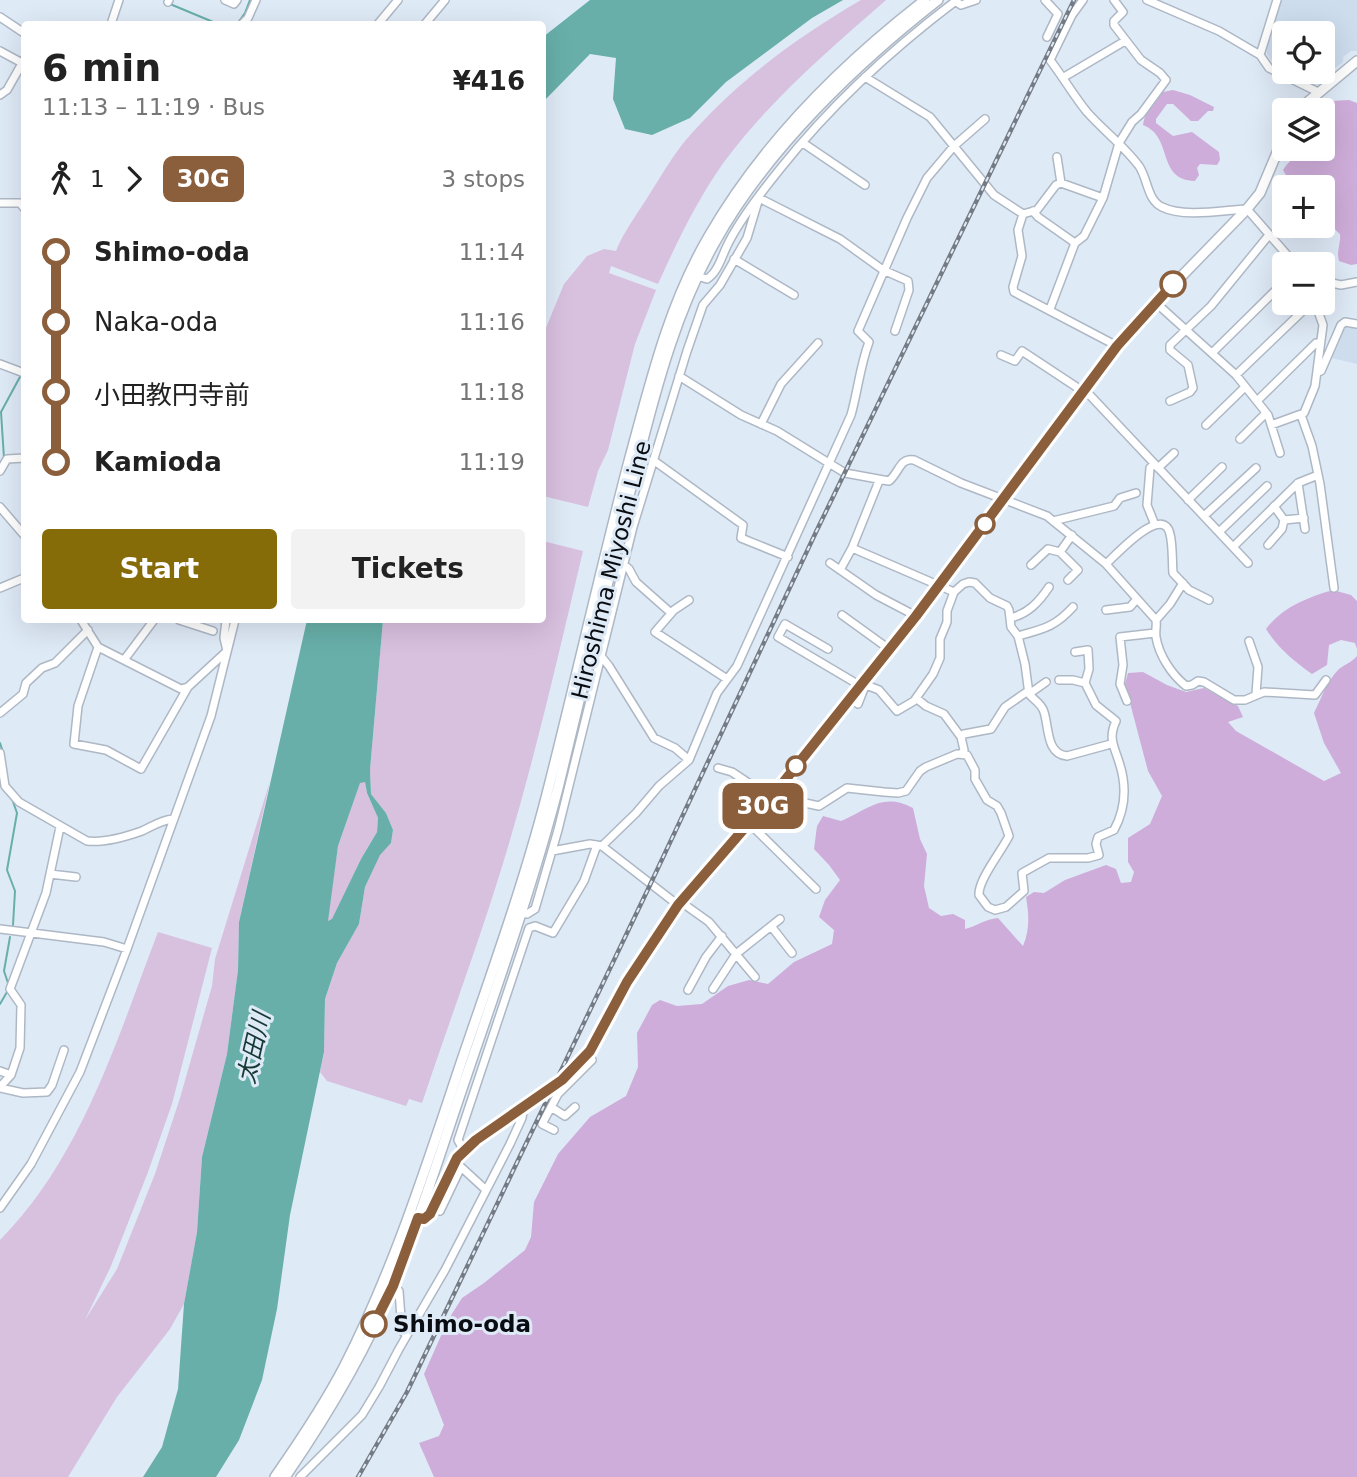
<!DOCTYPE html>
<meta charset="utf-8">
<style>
:root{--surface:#fff;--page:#f2f2f2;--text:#222;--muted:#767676;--accent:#866c09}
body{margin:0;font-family:"DejaVu Sans","Noto Sans JP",sans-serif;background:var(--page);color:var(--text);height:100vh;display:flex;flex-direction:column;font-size:26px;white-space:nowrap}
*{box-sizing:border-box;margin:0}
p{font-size:23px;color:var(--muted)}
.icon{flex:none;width:38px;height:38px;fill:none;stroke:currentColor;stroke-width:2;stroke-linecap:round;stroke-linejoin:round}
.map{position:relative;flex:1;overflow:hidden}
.drawer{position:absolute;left:21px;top:21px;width:525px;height:602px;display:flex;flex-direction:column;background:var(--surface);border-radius:7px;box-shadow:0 7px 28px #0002}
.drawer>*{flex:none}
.badge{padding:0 14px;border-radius:10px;font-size:24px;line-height:46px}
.buttons{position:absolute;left:1272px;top:21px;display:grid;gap:14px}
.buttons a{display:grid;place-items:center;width:63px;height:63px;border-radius:7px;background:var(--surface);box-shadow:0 7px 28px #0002;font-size:35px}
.map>.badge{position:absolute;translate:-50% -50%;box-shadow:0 0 0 4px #fff}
.legs{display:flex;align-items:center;gap:10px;height:77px;padding:0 21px;font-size:23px}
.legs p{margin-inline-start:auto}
.head{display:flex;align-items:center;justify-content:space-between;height:119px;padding:0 21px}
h1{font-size:38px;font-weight:800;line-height:52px}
.action{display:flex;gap:14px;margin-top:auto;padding:14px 21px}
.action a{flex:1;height:80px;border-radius:7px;background:var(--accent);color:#fff;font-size:28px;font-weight:800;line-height:80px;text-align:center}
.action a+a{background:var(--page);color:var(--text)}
ul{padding:0 21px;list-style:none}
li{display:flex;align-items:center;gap:24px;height:70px;font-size:26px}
li i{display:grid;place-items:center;width:10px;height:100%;margin:0 9px;background:currentColor}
li i::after{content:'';width:18px;height:18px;margin:-9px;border:5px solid;border-radius:50%;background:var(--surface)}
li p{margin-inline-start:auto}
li:first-child i{background:linear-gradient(#0000 50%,currentColor 0)}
li:last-child i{background:linear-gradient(currentColor 50%,#0000 0)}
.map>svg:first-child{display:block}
</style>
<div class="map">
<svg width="1357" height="1477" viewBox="0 0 1357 1477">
<rect width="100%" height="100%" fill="#dfeaf7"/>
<!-- built -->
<path fill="#cdddee" d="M1280 0H1357V51H1351L1343 57V62L1317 82 1294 72H1323V33H1284V67L1272 61 1267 54V48Z
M1348 324 1357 326V364L1331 358 1344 326Z"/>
<!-- green -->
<path fill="#d8c0df" d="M861 0H886C829 50 769 101 724 162 697 200 677 242 658 284L611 266 609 273 656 290 635 344 608 450 598 471 588 507 543 496V335L564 284 587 256 604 249 616 251C624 231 638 213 649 195 662 175 675 151 692 133 740 79 799 36 861 0Z
M543 541 583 551C560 648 538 745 510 840 484 929 451 1016 422 1103L409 1099 406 1106 327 1081 320 1072 324 1052 325 999 337 963 359 924 365 887 380 854 391 843 393 830 386 813 371 794 370 770 383 620H542Z
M270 781 239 922 238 970 227 1054 202 1157 197 1232 184 1304 170 1329 117 1397 68 1477H0V1240C82 1157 117 1039 158 932L212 948 172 1104 148 1172 111 1266 85 1320 117 1269 155 1174 180 1098 212 986 215 959Z
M360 782H365L367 793 378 818 377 832 361 859 332 920 327 921 338 846Z"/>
<!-- forest -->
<path fill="#cfadda" d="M1173 90 1190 95 1214 107 1213 111H1208L1198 121H1191L1173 104H1167L1156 119V123L1173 136 1192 132 1219 152 1220 160 1217 165 1200 164 1197 168 1199 175 1195 181C1156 180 1174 137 1143 125 1144 115 1153 99 1161 93 1165 91 1169 91 1173 90Z
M1349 100 1357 103V264L1351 265 1339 261C1336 251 1341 244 1340 234 1327 224 1323 203 1323 187 1306 186 1292 188 1283 170 1288 161 1296 158 1301 149H1323V128L1328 121 1325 109 1330 101Z
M1333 590 1351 595 1357 601V649L1355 643 1341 640 1329 645 1327 665 1312 674C1294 661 1278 648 1266 629 1281 608 1308 597 1333 590Z
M1357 656V1477H434L419 1443 439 1436 444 1425 424 1374 448 1320 462 1298 484 1283 525 1250 531 1237 534 1202 558 1154 590 1117 626 1096 638 1067 637 1033 652 1005 660 1000 677 1006 702 1004 728 986 749 980 768 984 794 962 832 944 834 930 819 917 825 900 840 880 829 865 814 849 817 826 823 816 841 821C869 809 883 792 913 808L920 839 927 854 924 886 929 908 941 916 953 914 965 920V929C977 926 985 919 998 918L1023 946C1030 929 1029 915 1026 897L1034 892 1044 893 1065 880 1106 865 1116 869 1121 883 1131 882 1134 872 1128 862V838L1150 824 1162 796 1148 771 1125 684 1128 673 1143 672 1167 685 1186 692 1204 688 1238 706 1243 717 1228 722 1236 731 1324 781 1341 773 1324 743 1314 713C1321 699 1327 681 1338 670 1343 665 1351 663 1357 656Z"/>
<!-- water -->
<path fill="#68afa9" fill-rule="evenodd" d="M590 0H843L812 18 726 82 690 118 652 135 625 129 613 99 616 58 590 54 543 102V37Z
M307 620H383L370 770 371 794 386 813 393 830 391 843 380 855 365 887 359 924 337 963 325 999 324 1052 290 1215 277 1309 262 1380 239 1440 216 1477H143L162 1447 178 1389 184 1304 197 1232 202 1157 227 1054 238 970 239 922ZM365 782 367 793 378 818 377 832 361 859 332 919 328 921 338 846 360 783Z"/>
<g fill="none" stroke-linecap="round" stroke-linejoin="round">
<!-- stream -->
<path stroke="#68afa9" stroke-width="2" d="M170 4 218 24
M237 24 245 13 250 0
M24 369V367
M4 458 1 412 21 375
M0 743 3 752
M12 799 17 813 7 870 15 891 13 925
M8 983 4 971 10 937
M0 1004 7 992"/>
<!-- minor casing -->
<g stroke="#aeb8c5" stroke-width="10">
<path id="minor" d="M225 0 234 4 237 0
M1045 0 1058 14 1047 37
M1083 0 1072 15 1050 60C1063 77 1074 96 1087 112 1104 131 1124 146 1139 166 1148 179 1147 200 1162 207 1184 218 1224 210 1247 209L1295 264
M1147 0 1219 31 1260 55 1269 68 1318 92
M955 1 961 5 976 0
M168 2 169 0
M0 17 24 33
M111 24 119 0
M242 24 248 18 256 0
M378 24 398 0
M425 24 445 0
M0 51 24 64
M1260 55 1277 0
M865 77 930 117 994 195 1023 214
M1064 77 1125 41
M0 95 7 90 24 60
M803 143 865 185
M1057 157 1061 183
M1103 198 1061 183 1056 185 1037 210 1023 214 1018 230 1022 256 1013 287 1014 292 1117 346
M0 203H20L24 208
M1033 211 1038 217 1075 243 1050 309
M1075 243 1084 236 1103 198 1119 143 1132 122 1141 114 1166 80 1160 73 1141 60 1114 25V21L1123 12 1114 0
M734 259 794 295
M693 275 707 279C717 273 721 259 726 248 737 224 763 190 780 169 831 105 892 49 957 0
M1323 281 1341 285 1357 282
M1155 302 1236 375 1268 415 1280 453
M1212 353 1284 282
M1001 355 1015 361 1022 351 1084 392
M0 364 24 373
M1317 372 1321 371 1341 325 1345 322 1357 324
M1236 375 1311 303
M679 376 741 415 777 431 845 473 889 481C899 473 900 457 914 460L961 483 1047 516 1105 563 1156 620C1157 626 1155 631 1156 637 1159 655 1171 674 1186 686L1192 685 1198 681 1204 682 1234 700H1245L1264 692 1315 695 1326 680
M1085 390 1248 563
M1170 401 1190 392 1193 388 1188 365 1170 350V345L1211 306 1269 235
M1257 401 1316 343H1320
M1301 415 1312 446 1320 484 1334 588
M761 424 781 384 818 343
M1206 425 1245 387
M1271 425 1304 413 1315 386 1323 325 1315 303
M1240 439 1266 413
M653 460 743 525 741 538 788 557
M1154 464 1150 468 1147 505 1155 525
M1158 468 1174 453
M0 471 7 459 24 458
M1298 483 1305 529
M1188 500 1222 467
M0 507 24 535
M1204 516 1256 468
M1284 520 1304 518
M1053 521 1114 506 1120 498 1136 493
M1219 532 1267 486
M1268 545 1282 529 1284 520 1274 506
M1233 547 1298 483 1318 475
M852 548 954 592
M1060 552 1072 535
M830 563 876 595 916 616
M623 564 629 569 636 582 671 613
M1106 564C1116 555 1163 503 1170 534 1173 546 1172 561 1173 573L1189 590 1209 600
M1031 565 1048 549 1060 552 1078 570 1068 580
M840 570 852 548 879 481
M0 588 24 578
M689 600 674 610 655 632 727 679
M1106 610 1130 607 1137 599
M842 615 889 649
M1010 618C1028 614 1039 602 1049 587
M81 620 98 647 181 689 188 687 227 651 224 638 226 620
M179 620 213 631
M1156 620 1170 604 1183 583
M1018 636C1043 629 1055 627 1073 607
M1249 641 1258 667 1256 694
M98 647 78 706 74 744 106 750 141 769 188 687
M828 649 785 624 778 637 859 685
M601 656 609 666 654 738 675 748 689 760
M124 660 154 620
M1059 680H1073L1085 683
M861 683 879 690 897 711 914 701 933 674 940 658V639L947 622V611L954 592 963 584 969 582 975 583 990 598 1007 606 1009 610 1011 627 1018 636 1025 664 1029 694C1034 700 1042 704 1044 712 1049 727 1046 754 1067 756L1111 744
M1029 694 1046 682
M916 698 926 706 944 714 961 737
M1127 701 1120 684 1123 665 1120 637 1155 633
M858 704 865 686
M0 713 23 694 26 683 42 668 55 663 88 630
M0 753 5 786 19 802 87 841C104 843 125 837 142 831 153 826 161 820 173 819
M962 753 964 750 961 737 964 734 991 729 1005 707 1028 691
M718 768 732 772 771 798
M774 794 782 798 819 806 847 788 884 792 898 793 906 791 920 771 926 767 957 754 967 755 975 770V779L987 800 997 806 1001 813 1009 836C1001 852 978 880 979 895L988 907 995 910 1006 907 1024 891 1022 873 1049 858H1088L1099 855 1096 844 1098 837 1114 830C1126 808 1127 786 1119 762 1114 746 1108 738 1116 721L1096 705 1085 683 1089 669 1088 650 1075 652
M749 823 816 889
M602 846 636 813 659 786 689 760 717 693 737 666 851 415C858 390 860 366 869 342L858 331 907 218 927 178 954 146 985 119
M552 851 590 844 602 846 678 905
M50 874 76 877
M681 902 709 922 755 977
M519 913 527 914 535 909 558 830 633 527 687 351 703 305 720 285 747 238 759 198 840 239 883 270 908 281 909 290 895 331
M771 926 792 953
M0 929 104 942 127 949
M713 989 736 954 780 919
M688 990 706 957 722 936
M0 1071 11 1075
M0 1087 11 1075 20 1048 21 1005 10 989 46 893 60 827
M0 1088 23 1093 47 1092 52 1085 64 1050
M551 1107 565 1116 575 1107
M554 1130 542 1124 558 1094 592 1060
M464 1151 458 1140 529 928 535 926 553 933 584 881 597 845
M0 1208 31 1164 80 1072 127 949 211 716 235 620
M440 1211 461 1167 486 1190
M393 1286 399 1291 402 1331 407 1335
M300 1477 362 1415 379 1387 399 1349 445 1270 510 1144 522 1118 524 1106"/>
</g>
<!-- major casing -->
<g stroke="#aeb8c5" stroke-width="12">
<path id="major" d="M1298 110 1357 61
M415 1217 424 1219 430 1214 457 1158 476 1140 562 1080 590 1051 627 982 678 905 774 794 916 616 1133 326 1247 209 1260 193 1284 136
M275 1477C300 1441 325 1404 345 1365 395 1267 428 1161 463 1057 494 966 527 875 550 782 577 675 601 568 629 461 650 384 668 306 709 236 762 144 841 65 925 0
M285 1477C327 1416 366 1351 394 1282 421 1216 442 1147 465 1080 498 983 532 887 558 788 568 748 577 708 587 668 604 598 621 529 638 459 657 384 677 309 715 242 766 150 856 64 938 0"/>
</g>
<!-- minor -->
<use href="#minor" stroke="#fff" stroke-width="7"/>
<!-- major -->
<use href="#major" stroke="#fff" stroke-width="9"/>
<!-- rail casing -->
<g stroke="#747b84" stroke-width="4.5">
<path id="rail" d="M358 1477 407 1392 650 885 816 532 1074 0"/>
</g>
<!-- rail -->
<use href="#rail" stroke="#dfeaf7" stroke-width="2" stroke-dasharray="5" stroke-linecap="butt"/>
</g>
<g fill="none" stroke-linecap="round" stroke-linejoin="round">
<!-- line-1 casing -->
<g stroke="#fff" stroke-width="16">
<path id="line-1" d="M374 1324 393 1286 418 1218 424 1219 430 1214 457 1158 476 1140 562 1080 590 1051 627 982 678 905 774 794 916 616 1117 346 1173 284"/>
</g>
<!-- line-1 -->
<use href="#line-1" stroke="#8b5e3c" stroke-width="10"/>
</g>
<!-- markers -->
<g fill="#fff" stroke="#8b5e3c" stroke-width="3.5">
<circle cx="1173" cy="284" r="12"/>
<circle cx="985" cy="524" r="9"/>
<circle cx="796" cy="766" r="9"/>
<circle cx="374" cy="1324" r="12"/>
</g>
<g text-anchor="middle" stroke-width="6" stroke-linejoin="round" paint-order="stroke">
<!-- street labels -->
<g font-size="23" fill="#090d11" stroke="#dfeaf7">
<text transform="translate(611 570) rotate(-76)" y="8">Hiroshima Miyoshi Line</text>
</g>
<!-- stop labels -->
<g font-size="23" font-weight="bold" fill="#090d11" stroke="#dfeaf7" text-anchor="start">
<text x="393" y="1332">Shimo-oda</text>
</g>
<!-- water labels -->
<g font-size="24" font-style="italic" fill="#163936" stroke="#dfeaf7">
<text transform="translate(254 1048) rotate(-77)" y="8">太田川</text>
</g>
</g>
</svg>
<div class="buttons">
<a><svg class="icon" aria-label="locate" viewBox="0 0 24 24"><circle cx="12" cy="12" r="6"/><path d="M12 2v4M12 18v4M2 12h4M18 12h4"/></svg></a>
<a><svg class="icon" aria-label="layers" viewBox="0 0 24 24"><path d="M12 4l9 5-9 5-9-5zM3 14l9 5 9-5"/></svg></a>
<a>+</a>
<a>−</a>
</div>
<b class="badge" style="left:763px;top:806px;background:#8b5e3c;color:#fff">30G</b>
<section class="drawer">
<div class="head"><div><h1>6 min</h1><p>11:13 – 11:19 · Bus</p></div><b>¥416</b></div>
<div class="legs"><svg class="icon" aria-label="walk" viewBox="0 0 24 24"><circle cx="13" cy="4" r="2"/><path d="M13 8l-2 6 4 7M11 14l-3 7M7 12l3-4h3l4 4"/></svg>1<svg class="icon" aria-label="forward" viewBox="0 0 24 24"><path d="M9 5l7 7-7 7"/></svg><b class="badge" style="background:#8b5e3c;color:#fff">30G</b><p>3 stops</p></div>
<ul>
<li><i style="color:#8b5e3c"></i><b>Shimo-oda</b><p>11:14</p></li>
<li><i style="color:#8b5e3c"></i><span>Naka-oda</span><p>11:16</p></li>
<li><i style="color:#8b5e3c"></i><span>小田教円寺前</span><p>11:18</p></li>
<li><i style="color:#8b5e3c"></i><b>Kamioda</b><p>11:19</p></li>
</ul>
<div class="action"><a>Start</a><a>Tickets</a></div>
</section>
</div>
